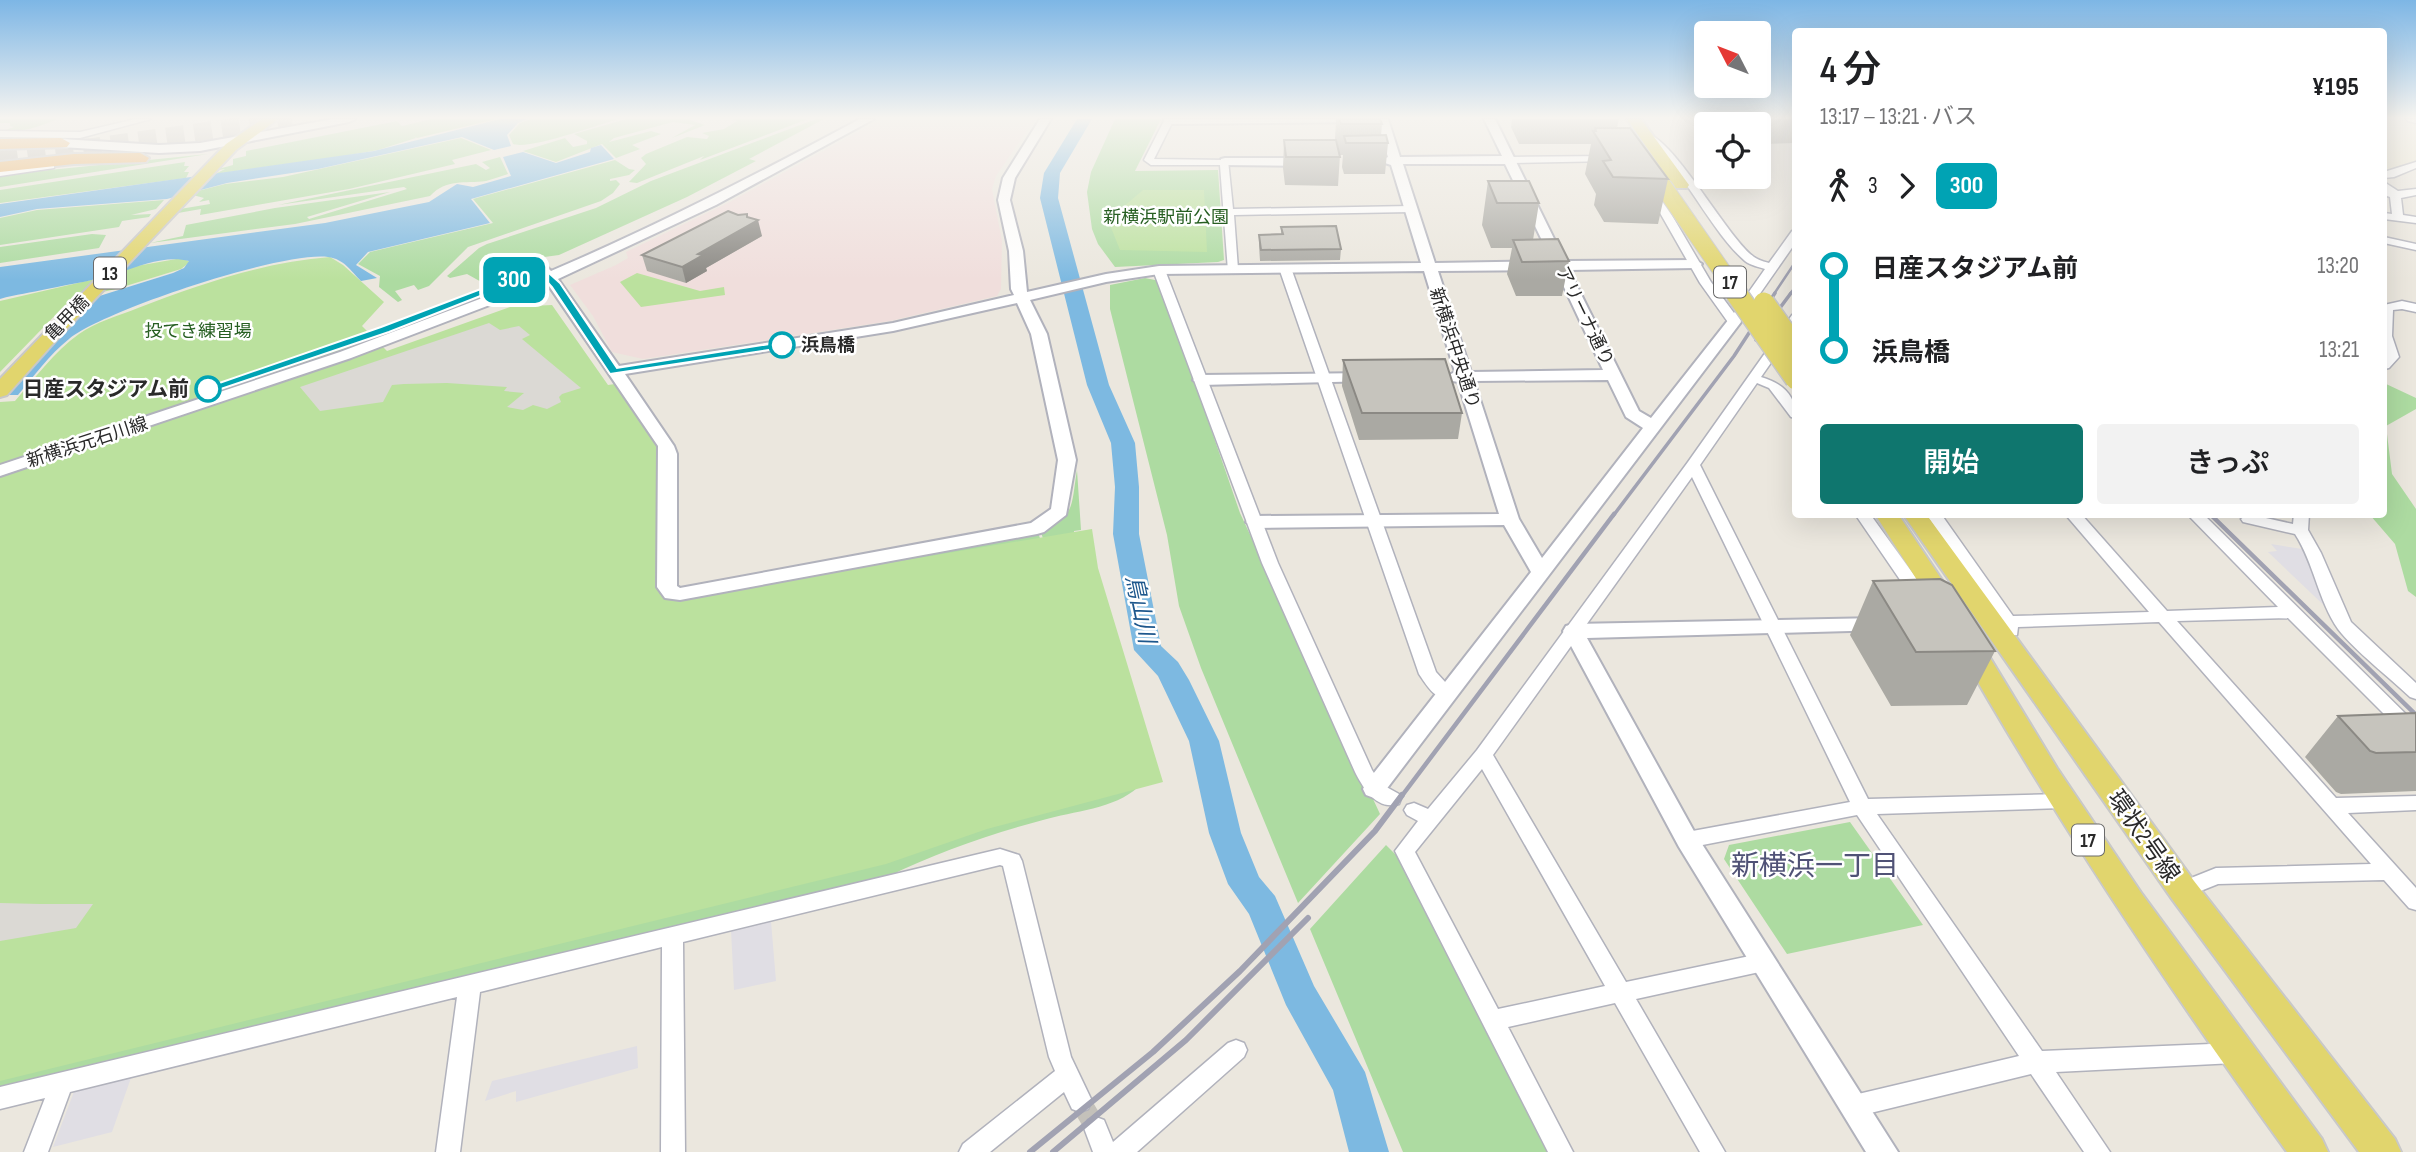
<!DOCTYPE html>
<html lang="ja">
<meta charset="utf-8">
<style>
:root{--surface:#fff;--page:#f2f2f2;--text:#202124;--muted:#757577;--accent:#0f766e}
body{margin:0;font-family:"Sofia Sans Condensed","Noto Sans JP",sans-serif;background:var(--page);color:var(--text);height:100vh;display:flex;flex-direction:column;font-size:26px;white-space:nowrap}
*{box-sizing:border-box;margin:0}
p{font-size:23px;color:var(--muted)}
.icon{flex:none;width:38px;height:38px;fill:none;stroke:currentColor;stroke-width:2;stroke-linecap:round;stroke-linejoin:round}
.map{position:relative;flex:1;overflow:hidden}
.sheet{position:absolute;left:1792px;top:28px;width:595px;height:490px;display:flex;flex-direction:column;background:var(--surface);border-radius:7px;box-shadow:0 7px 28px #0002}
.sheet>*{flex:none}
.badge{padding:0 14px;border-radius:10px;font-size:24px;line-height:46px}
.needle{width:46px;rotate:312deg}
.controls{position:absolute;left:1694px;top:21px;display:grid;gap:14px}
.controls a{display:grid;place-items:center;width:77px;height:77px;border-radius:7px;background:var(--surface);box-shadow:0 7px 28px #0002;font-size:35px}
.map>.badge{position:absolute;translate:-50% -50%;box-shadow:0 0 0 4px #fff}
.legs{display:flex;align-items:center;gap:10px;height:77px;padding:0 28px;font-size:23px}
.legs p{margin-inline-start:auto}
.overview{display:flex;align-items:center;justify-content:space-between;height:119px;padding:0 28px}
h1{font-size:38px;font-weight:600;line-height:52px}
.button{display:flex;gap:14px;margin-top:auto;padding:14px 28px}
.button a{flex:1;height:80px;border-radius:7px;background:var(--accent);color:#fff;font-size:28px;font-weight:600;line-height:80px;text-align:center}
.button a+a{background:var(--page);color:var(--text)}
ul{padding:0 28px;list-style:none}
li{display:flex;align-items:center;gap:24px;height:84px;font-size:26px}
li i{display:grid;place-items:center;width:10px;height:100%;margin:0 9px;background:currentColor}
li i::after{content:'';width:18px;height:18px;margin:-9px;border:5px solid;border-radius:50%;background:var(--surface)}
li p{margin-inline-start:auto}
li:first-child i{background:linear-gradient(#0000 50%,currentColor 0)}
li:last-child i{background:linear-gradient(currentColor 50%,#0000 0)}
.map>svg:first-child{display:block}
</style>
<div class="map">
<svg width="2416" height="1152" viewBox="0 0 2416 1152">
<rect width="100%" height="100%" fill="#ebe7de"/>
<!-- industrial -->
<path fill="#e0dee4" d="M2271 544 2302 549 2331 612 2268 552 2277 551Z
M771 921 776 981 734 990 731 930Z
M637 1046 638 1068 516 1102V1091L485 1101 492 1081Z
M132 1075 112 1132 53 1147 75 1089Z"/>
<!-- education -->
<path fill="#eae5cf" d="M2384 119 2416 121V163L2384 174Z"/>
<!-- medical -->
<path fill="#f0dedc" d="M882 119H1035L996 176 992 189 1002 241 1001 289 997 296 890 321 643 359 612 352 593 316 570 285 616 265 628 258 626 252 728 203Z"/>
<!-- green -->
<path fill="#addba1" d="M0 119H57C38 128 21 132 0 132L14 127 10 126V123H0Z
M431 119H497L417 138 414 136 416 138 378 150 344 156 215 174 225 169 211 171 233 165V159L246 156V151L397 121 402 126Z
M530 119H618C598 125 529 150 513 144L509 135 520 123Z
M626 119H688L705 125 672 138 695 125 673 122 614 138 609 142 651 131 661 134 632 145 640 149 616 158 602 144 556 162 523 151 565 138 573 147 587 144V141L574 134Z
M731 119H808L700 160 704 156 637 183 629 182 646 164 641 158 646 154 687 137 707 139 709 136 702 133 724 129 737 121Z
M816 119H824L749 159 756 161 687 197 559 255 537 258 528 255 511 262 517 266 497 275 503 277 485 284 467 274 450 278 447 276 479 248 487 244 596 208 651 181Z
M1115 119H1161L1135 171 1218 170 1224 260 1218 262 1115 267 1098 244 1092 229 1087 192 1091 172Z
M461 138 491 150 452 160 455 164 349 189 200 215 201 209 178 213 180 209 210 204 209 200 199 202 204 198 193 195 194 192 225 184 283 177Z
M208 154 0 187V175Z
M500 157 508 174C501 176 494 179 486 181 464 184 447 178 430 196L295 224 150 243 183 236 186 225 275 208 390 192 307 217 309 219 407 189 404 187 278 205 476 164 486 170 490 168 482 162Z
M615 160 629 169 635 170 629 175 610 179V181L616 180 620 184 613 193 601 201 468 247 429 286 418 290 414 285 395 291 402 300 398 302 379 287 380 276 358 264 370 252 493 223 473 199Z
M185 162 184 166H189L184 172H189L186 178 0 203V190Z
M164 200 156 209 131 215 151 214 149 217 122 221 119 227 0 245V218L37 210Z
M92 234 106 235 99 248 0 263V247Z
M1145 278 1160 281 1240 513 1380 814 1298 903 1201 668 1179 606 1167 535 1110 309V285Z
M2384 383 2416 398V409L2386 426 2392 474 2416 509V597L2408 591 2395 544 2370 515 2384 514Z
M1077 470 1081 530 1074 531V542L1046 546 1041 533C1076 515 1071 506 1077 470Z
M1038 533 1043 546 751 601 750 585Z
M1138 787C1115 809 1073 811 1043 820 990 834 936 853 887 877L0 1089V1069Z
M1850 822 1923 925 1787 954 1724 859 1729 845Z
M1386 845 1403 862 1551 1152H1403L1310 929Z"/>
<!-- pitch -->
<path fill="#bbe19e" d="M1143 190H1204L1207 252 1120 250 1108 220Z
M330 257 343 265 384 302 362 326 387 351 510 307 552 305 608 385 615 384 659 450 660 592 667 600 1092 529 1098 568 1163 782 987 829 886 864 0 1081V402L15 401C35 378 54 352 79 334 96 322 118 316 138 308 200 284 264 262 330 257Z
M182 258 190 262 181 269 116 289 71 299 0 372V301L121 273 131 267Z
M637 273 700 291 724 287 725 295 641 307 620 282Z"/>
<!-- plaza -->
<path fill="#dbd9d4" d="M489 323 500 330 519 326 530 335 522 339 581 388 562 394 559 397 561 402 547 409 533 405 523 410 507 407 524 393 504 391 507 387 447 383 404 384 392 385 383 402 320 411 300 387Z
M0 903 40 904H93L76 928 0 941Z"/>
<!-- water -->
<path fill="#7db9e1" d="M500 119H528L518 123 507 135 511 146 494 150 462 137 318 169 227 183 167 199 37 209 0 217V204L374 151Z
M601 145 614 159 471 199 490 223 368 252 356 265 377 278 361 281C351 271 344 259 328 257 283 251 105 310 69 339 49 355 34 376 18 395H6L93 298 173 273 184 268 189 261C167 255 142 265 121 272 98 280 71 284 47 289 31 293 16 294 0 299V267L325 223 429 202 457 184 473 187 511 176 503 157 523 152 556 163 590 152 591 148Z"/>
<g fill="none" stroke-linecap="round" stroke-linejoin="round">
<!-- river -->
<path fill="#7db9e1" fill-rule="evenodd" d="M1077 119H1092L1060 173 1058 198 1109 385 1135 443 1139 487V534L1161 646 1178 662 1189 680 1219 741 1241 833 1259 877 1275 896 1314 986 1365 1072 1389 1152H1349L1333 1090 1286 1005 1249 914 1228 884 1209 833 1189 741 1158 676 1134 650 1113 534 1115 487 1111 443 1087 385 1040 198 1044 173Z"/>
<!-- minor-tunnel -->
<path stroke="#c4c1ba" stroke-width="21" stroke-dasharray="21 10" stroke-linecap="butt" d="M1080 1101 1096 1128"/>
<!-- motorway-tunnel -->
<path stroke="#c4c1ba" stroke-width="18" stroke-dasharray="18 10" stroke-linecap="butt" d="M0 160 292 119"/>
<!-- minor casing -->
<g stroke="#b1b2bc" stroke-width="3">
<path id="minor" d="M136 119H151L80 138 0 137V131L80 132Z
M1165 119H1174L1154 159 1228 160 1233 209 1411 206 1416 209 1411 212 1234 215 1238 269 1228 271 1220 165H1151L1144 160Z
M2406 119H2416V123L2408 121Z
M1643 133C1670 131 1727 238 1754 257 1758 260 1765 262 1769 263L1792 231 1796 230V242L1738 325H1730L1700 283 1647 190 1656 188 1711 282 1734 313 1765 269C1759 267 1750 265 1745 261 1708 229 1681 162 1643 137Z
M1609 156 1612 157V161L1510 163 1505 160 1510 157Z
M2416 162V168L2394 177 2384 178V172Z
M50 163 54 164V168L0 176V170Z
M2384 182 2398 191 2416 189V195L2401 198 2403 215 2416 217V223L2384 219V213L2392 214 2390 197 2384 195Z
M2384 237 2416 244V250L2384 243Z
M1285 265 1291 268 1436 672 1456 694 1453 698C1437 703 1427 686 1419 674L1279 268Z
M1159 267 1165 270 1278 563 1372 770 1381 784 1399 794 1401 799 1399 804C1377 811 1363 788 1355 772L1262 563 1153 270Z
M2402 301 2416 304V312L2402 309 2393 310 2392 336 2399 357 2389 368 2384 369V359L2386 356 2384 347V305Z
M1796 314V327L1761 377C1782 383 1796 395 1796 418L1791 417 1769 388 1757 383 1700 465 1868 799 2062 794 2069 796 2071 801 2069 806 2062 808 1877 814 2042 1051 2235 1043 2243 1046 2246 1053 2243 1060 2235 1063 2056 1072 2110 1152H2084L2031 1074 1854 1117 1846 1114 1842 1106 1846 1098 1854 1095 2019 1056 1857 815 1687 848 1680 845 1677 840 1680 835 1687 832 1850 802 1692 477 1493 755 1626 982 1764 953 1772 955 1775 962 1772 969 1764 971 1636 999 1725 1152H1700L1615 1003 1508 1027 1573 1152H1548L1395 851 1418 821 1407 815 1404 810 1407 805 1414 803 1428 809 1477 750 1688 462 1792 315ZM1482 769 1605 986 1498 1009 1415 852Z
M1855 514H1870L1919 582 1930 593 1928 597H1916L1907 590Z
M1926 514H1941L2013 616 2149 612 2065 514H2081L2167 611 2278 607 2187 514H2203L2416 724V742L2410 740 2288 618 2177 621 2336 798 2416 796V810L2348 813 2416 888V910L2409 908 2384 880 2218 884 2183 898 2176 896 2173 890 2176 884 2216 868 2371 864 2159 622 2018 627 2017 635H2005L2000 623Z
M2248 514 2293 524 2294 514H2309L2308 530 2321 553 2351 622 2416 683V699L2410 697C2389 677 2355 651 2338 629 2318 600 2314 563 2295 534L2243 522 2241 519Z
M1000 849 1019 855 1022 861 1071 1057 1092 1101 1088 1109 1080 1112 1072 1109 1064 1092 990 1152H959L963 1144 1055 1071 1049 1057 1003 866 1000 865 683 942 685 1152H661L662 947 480 992 460 1152H436L457 997 70 1092 48 1152H24L45 1098 0 1109V1087Z
M1236 1040 1244 1043 1247 1050 1244 1057 1137 1152H1093L1084 1128 1088 1120 1096 1117 1104 1120 1113 1142 1228 1043Z"/>
</g>
<!-- tertiary casing -->
<g stroke="#b1b2bc" stroke-width="4">
<path id="tertiary" d="M333 119H355L349 122 200 151 159 153 61 147 55 143 61 139 159 145 200 143Z
M860 119H874L716 205 558 279 619 366 893 323 1014 295 1011 289 1009 251 998 200 1003 178 1040 119H1051L1015 178 1010 200 1023 251 1027 292 1106 274 1159 266 1421 263 1391 165 1379 161 1388 157 1376 119H1388L1400 157 1502 156 1484 119H1495L1565 261 1695 260 1702 264 1695 268 1569 270 1639 411 1651 418 1729 319H1739L1741 322 1382 795 1374 798 1366 795 1363 789 1366 783 1531 572 1504 525 1255 528 1246 522 1255 516 1499 514 1458 382 1447 380 1445 377 1455 372 1424 271 1159 274 1106 282 1030 300 1047 334 1076 460 1066 515 1044 532 1037 534 680 600 665 598 657 587 658 446 547 283 351 358 0 476V465L340 352 540 276 534 269 536 266H546L551 271C657 226 759 173 860 119ZM1403 164H1505L1552 261 1435 263ZM1556 270 1603 370 1471 372 1438 271ZM1017 303 1031 334 1058 460 1051 509 1031 523 680 588 677 586V454L674 446 625 374 893 331ZM1608 380 1626 417 1643 428 1542 558 1519 519 1474 381Z
M1164 119H1369L1363 122 1168 124 1164 123Z
M1225 158H1310L1316 162 1310 166 1221 165V159Z
M1367 373 1375 378 1373 381 1201 385 1193 380 1201 375Z
M1879 618 1886 620 1889 625 1886 630 1587 638 1695 833 1898 1152H1866L1679 847 1563 631 1566 626 1573 624Z"/>
</g>
<!-- primary casing -->
<g stroke="#c8c8c8" stroke-width="4">
<path id="primary" d="M262 119H278L236 150 58 338 7 395 0 397V379L226 144Z
M1627 119H1641L1689 185 1687 188H1675Z
M1875 514H1898L1960 607 1956 613 1947 615 1938 613Z
M1903 514H1926L2194 881 2395 1139 2401 1152H2359L2172 899Z
M1969 635 1978 638 2057 768 2142 894 2322 1139 2328 1152H2287C2168 988 2056 820 1956 644L1960 638Z"/>
</g>
<!-- motorway casing -->
<g stroke="#c8c8c8" stroke-width="4">
<path id="motorway" d="M61 138 70 143 67 147 0 149V139Z
M140 153 149 158 146 162 74 164 0 172V162L74 154Z"/>
</g>
<!-- minor -->
<use href="#minor" fill="#fff" fill-rule="evenodd"/>
<!-- tertiary -->
<use href="#tertiary" fill="#fff" fill-rule="evenodd"/>
<!-- primary -->
<use href="#primary" fill="#e1d56d" fill-rule="evenodd"/>
<!-- motorway -->
<use href="#motorway" fill="#ecb368" fill-rule="evenodd"/>
<!-- rail-far3 -->
<path stroke="#a1a2b2" stroke-width="2.5" d="M1774 294 1796 261
M1790 294 1796 286"/>
<!-- rail-far2 -->
<path stroke="#a1a2b2" stroke-width="3.5" d="M1756 340 1791 293
M2210 514 2212 516
M1613 516 1734 356 1775 293"/>
<!-- rail-far1 -->
<path stroke="#a1a2b2" stroke-width="4.5" d="M2210 514 2416 715
M1401 797 1614 514"/>
<!-- rail -->
<path stroke="#a1a2b2" stroke-width="6" d="M1030 1152 1153 1052 1240 971 1375 831 1402 795
M1053 1152 1186 1040 1308 918"/>
<!-- primary-bridge-far1 casing -->
<g stroke="#c8c8c8" stroke-width="19" stroke-linecap="butt">
<path id="primary-bridge-far1" d="M1663 186 1738 294"/>
</g>
<!-- primary-bridge casing -->
<g stroke="#c8c8c8" stroke-width="24" stroke-linecap="butt">
<path id="primary-bridge" d="M1736 293 1796 379
M1764 303 1796 348"/>
</g>
<!-- primary-bridge-far1 -->
<use href="#primary-bridge-far1" stroke="#e1d56d" stroke-width="17"/>
<!-- primary-bridge -->
<use href="#primary-bridge" stroke="#e1d56d" stroke-width="21"/>
</g>
<!-- wall -->
<path fill="#aaa9a3" d="M1336 119H1380L1382 124 1381 136 1388 143 1385 174H1344L1342 167 1343 155H1340L1338 186 1285 185 1283 168 1284 140H1335Z
M1512 119H1619L1617 128 1668 179 1658 224 1604 222 1594 205 1596 194 1585 174 1591 144H1519L1511 127Z
M1732 119H1796V143L1759 144V124H1737Z
M1488 181 1539 203 1533 240 1569 261 1562 296H1516L1507 274 1512 248H1491L1482 225Z
M747 214 748 217 762 236 706 268 707 271 686 283 647 271 642 255 738 215Z
M1281 227 1341 249 1340 260 1260 261 1259 246V235L1281 234Z
M1343 360 1462 413 1458 439 1359 440 1342 386Z
M1873 581 1995 651 1967 705 1891 706 1850 635Z
M2416 713V791L2341 794 2336 792 2305 757 2338 716Z"/>
<!-- shaded-wall -->
<path fill="#8b8984" d="M747 214 750 225 758 220 762 236 706 268 707 271 686 283 682 267Z"/>
<!-- building -->
<path fill="#c6c4bd" stroke="#8b8984" stroke-width="2" d="M1339 119H1380L1382 124H1341Z
M1595 128H1630L1668 179 1613 177 1603 161 1611 160 1593 131H1596Z
M1386 135 1388 143H1346L1344 136Z
M1284 140H1336L1340 157H1286Z
M1488 181H1529L1539 203H1497Z
M728 211 738 215 747 214V217L758 220 698 254 703 255 682 267 642 255Z
M1336 226 1341 249 1261 250 1259 235 1283 234 1281 227Z
M1558 239 1569 261 1522 262 1513 240Z
M1445 359 1462 413H1362L1343 360Z
M1940 579 1952 585 1995 651 1916 652 1873 581Z
M2416 713V752L2376 753 2370 751 2338 716Z"/>
<!-- sky -->
<linearGradient id="sky" x2="0" y2="1"><stop stop-color="#7db6e5"/><stop offset="0.42" stop-color="#f6f4f0"/><stop offset="1" stop-color="#f6f4f0" stop-opacity="0"/></linearGradient>
<rect width="2416" height="280" fill="url(#sky)"/>
<!-- line-1 -->
<path fill="#00a3b4" stroke="#fff" stroke-width="2" d="M541 266 560 283 617 368 782 342 787 345 782 348 610 374 552 287 539 273 389 332 212 392 202 389 381 327Z"/>
<!-- markers -->
<g fill="#fff" stroke="#00a3b4" stroke-width="3.5">
<circle cx="782" cy="345" r="12"/>
<circle cx="208" cy="389" r="12"/>
</g>
<g text-anchor="middle" stroke-width="5" stroke-linejoin="round" paint-order="stroke">
<!-- far-park labels -->
<g font-size="18" fill="#275f22" stroke="#fff">
<text x="1166" y="223">新横浜駅前公園</text>
<text x="198" y="337">投てき練習場</text>
</g>
<!-- far-street labels -->
<g font-size="18" fill="#2a2a2a" stroke="#fff">
<text transform="translate(1585 316) rotate(64)" y="6">アリーナ通り</text>
<text transform="translate(67 318) rotate(-46)" y="6">亀甲橋</text>
<text transform="translate(1455 348) rotate(72)" y="6">新横浜中央通り</text>
<text transform="translate(87 442) rotate(-18)" y="6">新横浜元石川線</text>
</g>
<!-- far-stop labels -->
<g font-size="18" font-weight="bold" fill="#2a2a2a" stroke="#fff" text-anchor="start">
<text x="801" y="351">浜鳥橋</text>
</g>
<!-- shield labels -->
<g fill="#fff" stroke="#6a6a6a" stroke-width="2">
<rect x="94" y="257.5" width="32" height="31" rx="5"/>
<rect x="1714" y="266.5" width="32" height="31" rx="5"/>
<rect x="2072" y="824.5" width="32" height="31" rx="5"/>
</g>
<g font-size="19" font-weight="bold" fill="#2a2a2a">
<text x="110" y="280">13</text>
<text x="1730" y="289">17</text>
<text x="2088" y="847">17</text>
</g>
<!-- stop labels -->
<g font-size="21" font-weight="bold" fill="#2a2a2a" stroke="#fff" text-anchor="end">
<text x="189" y="396">日産スタジアム前</text>
</g>
<!-- water labels -->
<g font-size="23" font-style="italic" fill="#1d578c" stroke="#fff">
<text transform="translate(1141 609) rotate(78)" y="8">鳥山川</text>
</g>
<!-- near-street labels -->
<g font-size="24" fill="#2a2a2a" stroke="#fff">
<text transform="translate(2144 836) rotate(55)" y="8">環状2号線</text>
</g>
<!-- near-neighbourhood labels -->
<g font-size="28" fill="#505276" stroke="#fff">
<text x="1815" y="875">新横浜一丁目</text>
</g>
</g>
</svg>
<div class="controls">
<a><svg class="needle" viewBox="-14 -14 28 28"><path d="M0-13l5 13h-10z" fill="#e53935"/><path d="M0 13l5-13h-10z" fill="#757577"/></svg></a>
<a><svg class="icon" aria-label="locate" viewBox="0 0 24 24"><circle cx="12" cy="12" r="6"/><path d="M12 2v4M12 18v4M2 12h4M18 12h4"/></svg></a>
</div>
<b class="badge" style="left:514px;top:280px;background:#00a3b4;color:#fff">300</b>
<section class="sheet">
<div class="overview"><div><h1>4 分</h1><p>13:17 – 13:21 · バス</p></div><b>¥195</b></div>
<div class="legs"><svg class="icon" aria-label="walk" viewBox="0 0 24 24"><circle cx="13" cy="4" r="2"/><path d="M13 8l-2 6 4 7M11 14l-3 7M7 12l3-4h3l4 4"/></svg>3<svg class="icon" aria-label="forward" viewBox="0 0 24 24"><path d="M9 5l7 7-7 7"/></svg><b class="badge" style="background:#00a3b4;color:#fff">300</b></div>
<ul>
<li><i style="color:#00a3b4"></i><b>日産スタジアム前</b><p>13:20</p></li>
<li><i style="color:#00a3b4"></i><b>浜鳥橋</b><p>13:21</p></li>
</ul>
<div class="button"><a>開始</a><a>きっぷ</a></div>
</section>
</div>
